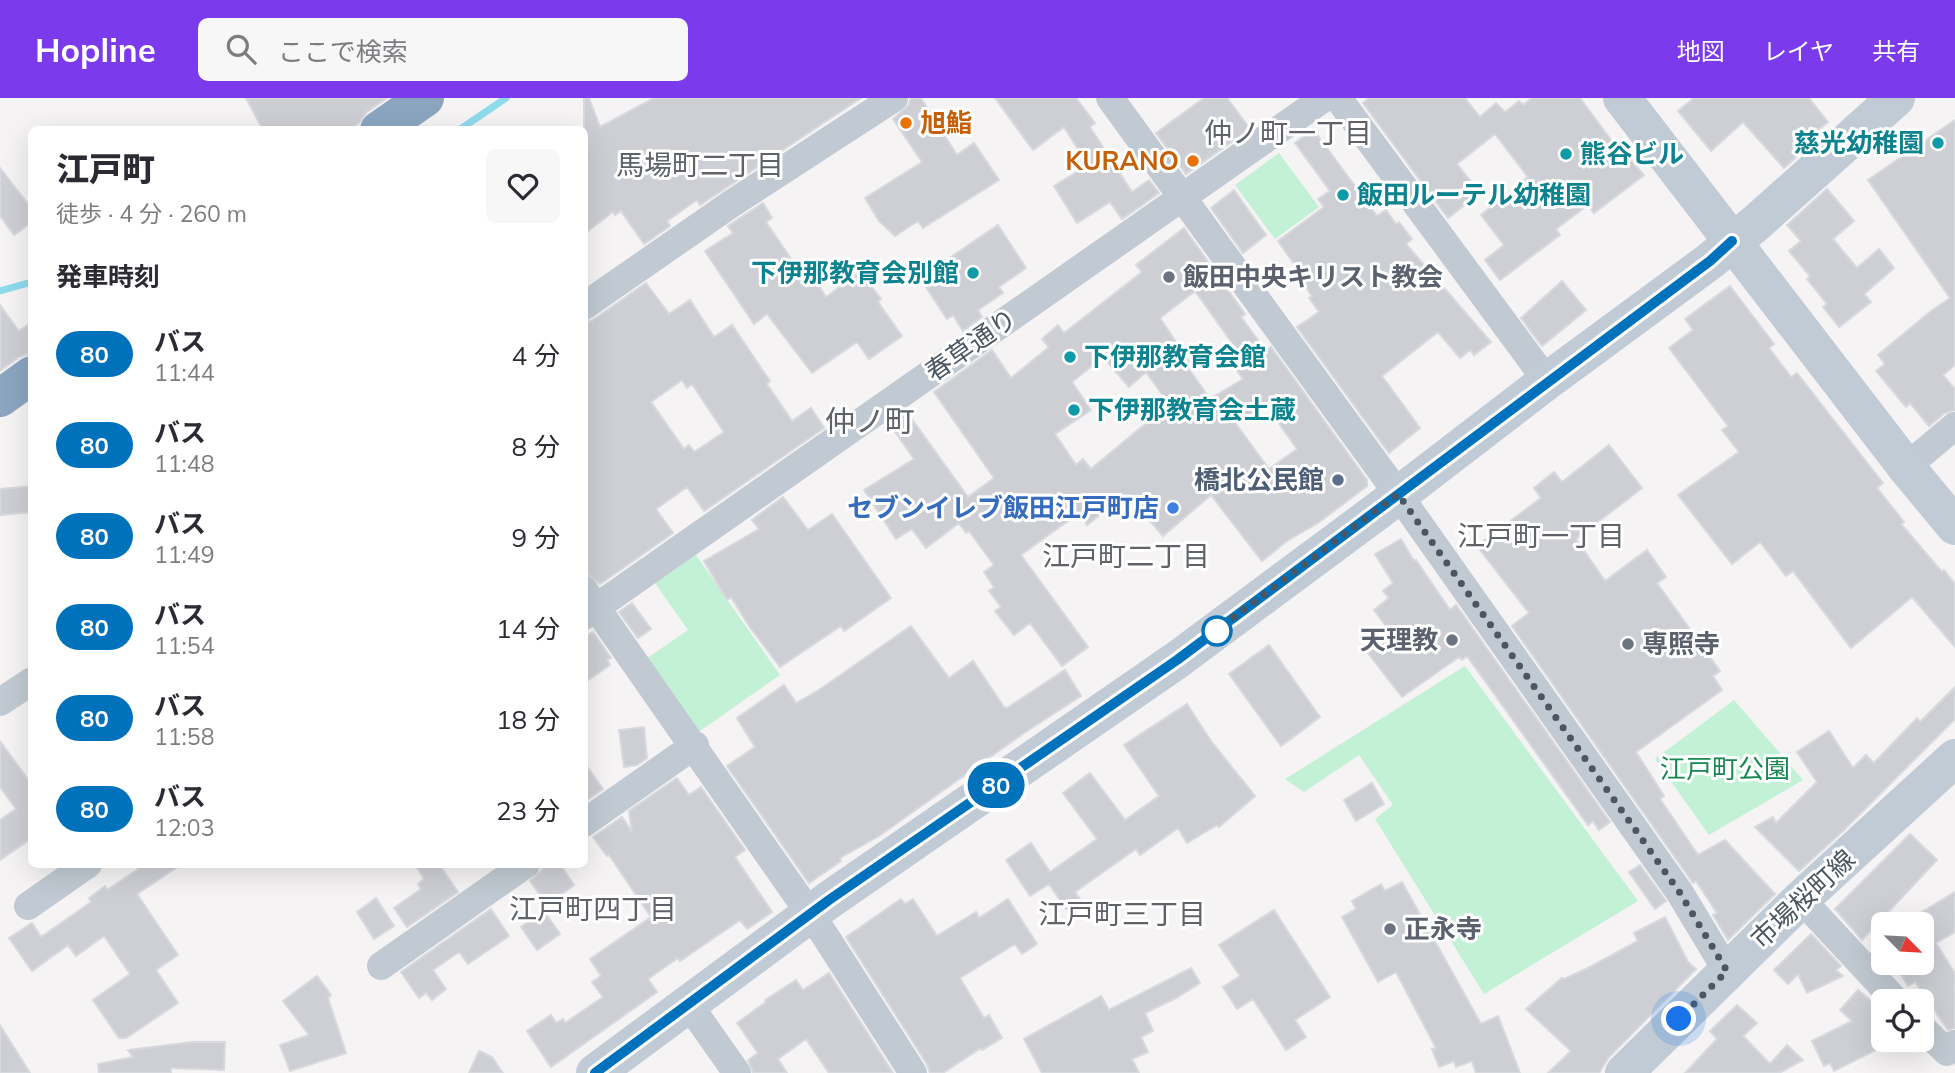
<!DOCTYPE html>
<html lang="ja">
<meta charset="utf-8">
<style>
:root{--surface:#fff;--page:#f7f7f7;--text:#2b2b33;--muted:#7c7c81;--accent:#7c3aed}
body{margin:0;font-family:Mulish,"Noto Sans JP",sans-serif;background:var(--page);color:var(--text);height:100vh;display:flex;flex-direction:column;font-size:26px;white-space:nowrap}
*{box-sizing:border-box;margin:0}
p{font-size:23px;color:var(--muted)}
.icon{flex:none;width:38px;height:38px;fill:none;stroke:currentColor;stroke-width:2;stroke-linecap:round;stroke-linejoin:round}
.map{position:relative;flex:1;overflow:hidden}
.sheet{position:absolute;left:28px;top:28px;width:560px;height:742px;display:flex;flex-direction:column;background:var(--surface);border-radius:10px;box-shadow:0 7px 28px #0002}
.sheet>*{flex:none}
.badge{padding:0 14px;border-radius:23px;font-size:24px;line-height:46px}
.needle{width:46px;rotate:114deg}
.tools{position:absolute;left:1871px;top:814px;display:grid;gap:14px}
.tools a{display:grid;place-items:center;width:63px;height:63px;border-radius:10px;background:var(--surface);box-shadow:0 7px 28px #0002;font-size:35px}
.you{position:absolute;width:35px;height:35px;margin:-18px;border:5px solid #fff;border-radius:50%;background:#1a73e8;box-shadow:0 0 0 10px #1a73e833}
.map>.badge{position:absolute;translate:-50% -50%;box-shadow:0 0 0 4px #fff}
h2{padding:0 28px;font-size:26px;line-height:63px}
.round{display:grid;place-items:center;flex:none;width:74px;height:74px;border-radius:10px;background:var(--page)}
.head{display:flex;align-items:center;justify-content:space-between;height:119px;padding:0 28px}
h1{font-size:33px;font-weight:800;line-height:52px}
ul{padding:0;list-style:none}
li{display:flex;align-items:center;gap:21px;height:91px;padding:0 28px}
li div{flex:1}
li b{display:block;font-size:26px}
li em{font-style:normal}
li .badge{min-width:77px;font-weight:700;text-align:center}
header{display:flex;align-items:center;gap:42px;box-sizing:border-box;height:98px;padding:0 35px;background:var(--accent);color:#fff}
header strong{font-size:33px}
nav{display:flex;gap:38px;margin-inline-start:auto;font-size:24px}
.search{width:490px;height:63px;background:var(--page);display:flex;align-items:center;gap:18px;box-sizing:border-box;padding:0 24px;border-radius:10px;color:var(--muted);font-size:26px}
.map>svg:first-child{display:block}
</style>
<header>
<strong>Hopline</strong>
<div class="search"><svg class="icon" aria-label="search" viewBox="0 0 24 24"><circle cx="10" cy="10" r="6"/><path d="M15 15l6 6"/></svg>ここで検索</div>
<nav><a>地図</a><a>レイヤ</a><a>共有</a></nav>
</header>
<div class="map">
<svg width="1955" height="975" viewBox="0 0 1955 975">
<rect width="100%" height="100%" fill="#f5f3f3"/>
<!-- green -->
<path fill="#c3f1d5" d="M1279 55 1319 109 1275 141 1235 87Z
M696 457 780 577 697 635 646 561 688 532 655 485Z
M1465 568 1638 803 1484 896 1375 721 1393 707 1359 657 1304 694 1285 681Z
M1734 602 1803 682 1709 737 1655 661Z"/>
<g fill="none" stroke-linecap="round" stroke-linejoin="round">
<!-- stream -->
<path stroke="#90daee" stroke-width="7" d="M459 32 506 0
M0 193 32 184"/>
</g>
<!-- building -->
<path fill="#cdcfd5" stroke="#d7d9de" stroke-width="2" fill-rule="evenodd" d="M246 0H387L367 14 359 25 349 32H263Z
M584 0H589L600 29 654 0H861L700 107 697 102 667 123 670 128 644 146 621 113 615 117 613 114 584 136Z
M911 0H921L957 57 974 45 999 82 923 130 918 123 895 138 879 123 865 100 922 64 893 21 908 8Z
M995 0H1076L1095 25 1090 29 1132 94 1149 82 1159 95 1122 121 1110 104 1077 125 1054 88 1088 67 1064 29 1033 52Z
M1204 0H1227L1250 31 1186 76 1156 35Z
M1369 0H1465L1480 19 1496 5 1505 14 1519 3 1523 7 1532 0H1580L1620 54 1622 52 1644 77 1594 115 1588 107 1556 131 1560 137 1500 182 1485 162 1504 147 1481 117 1528 79 1495 36 1457 66 1480 95 1448 120 1363 5Z
M1694 0H1809L1828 24 1800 46 1805 51 1784 70 1743 24 1711 53 1678 13Z
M1955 22V267L1943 277 1955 291V312L1945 315 1929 328 1910 305 1906 309 1876 273 1885 266 1878 257 1931 213 1950 200 1868 82Z
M1313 31 1377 118 1386 112 1396 126 1399 124 1412 141 1406 146 1491 244 1474 257 1470 252 1460 260 1438 234 1382 278 1420 330 1389 355 1297 229 1319 214 1309 200 1312 198 1295 175 1299 173 1278 143 1324 109 1318 101 1330 93 1295 45Z
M0 70 32 111V124L14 137 0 118Z
M1827 91 1854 123 1833 141 1857 170 1879 151 1894 170 1864 196 1871 204 1839 229 1823 209 1827 206 1807 181 1810 178 1789 153 1801 143 1787 127Z
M1234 92 1266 137 1243 155 1211 110Z
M763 105 772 120 766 124 800 174 806 169 826 199 860 174 881 201 878 204 902 238 869 261 857 244 812 275 767 216 754 226 705 153 733 135 728 128Z
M998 127 1026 170 999 189 1003 195 978 212 982 219 963 233 953 217 947 221 920 180Z
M1184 130 1245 216 1241 219 1266 253 1271 249 1367 382V388L1318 425 1287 443 1262 463 1211 397 1163 438 1131 401 1128 403 1124 398 1087 427 1079 415 1021 457 1088 549 1062 568 1030 525 1014 537 995 513 1001 509 989 493 994 489 984 474 994 467 969 433 966 435 959 425 926 450 912 431 896 441 864 392 914 361 889 325 906 313 968 399 994 380 934 294 992 252 1011 280 1049 249 1042 241 1058 227 1064 235 1142 174 1136 167ZM1195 193 1242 259 1232 266 1243 281 1210 301 1187 268 1190 265 1160 220ZM1103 259 1129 289 1146 274 1169 306 1091 371 1083 361 1076 367 1055 336 1091 312 1072 284ZM1266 307 1297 351 1269 371 1236 326Z
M1562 183 1586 212 1542 248 1521 220Z
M646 185 669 216 690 202 714 239 732 227 770 283 767 286 792 323 811 310 824 330 704 413 687 389 656 411 673 435 600 486 584 474V225L593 222ZM682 282 687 290 692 286 724 334 694 354 689 347 684 351 651 304Z
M1730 188 1774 246 1769 250 1791 279 1797 275 1883 385 1877 390 1904 424 1901 426 1942 474 1944 472 1955 486V549L1912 499 1851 550 1793 473 1786 478 1760 444 1732 466 1678 397 1739 354 1722 332 1728 328 1669 250 1693 232 1685 221Z
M0 207 19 233 32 224V255L19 259 0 273Z
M1609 347 1642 390 1576 441 1605 483 1647 452 1666 479 1657 485 1720 573 1713 578 1722 592 1636 654 1664 698 1660 701 1698 757 1725 742 1775 796 1728 842 1713 817 1717 815 1696 783 1693 785 1512 528 1529 515 1477 448 1541 400 1534 390 1554 374 1562 384Z
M32 388V414L0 417V391Z
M783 399 808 432 832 416 891 500 844 533 841 528 780 569 749 528 731 499 727 502 704 463 759 431 752 422Z
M1401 441 1414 463 1416 462 1450 512 1456 507 1610 724 1599 732 1593 723 1588 727 1467 558 1462 562 1459 559 1402 599 1367 554 1376 547 1370 540 1386 528 1374 512 1389 500 1383 493 1393 485 1375 456Z
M632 505 651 531 638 540 619 514Z
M911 528 949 580 973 563 1004 609 1007 610 1065 572 1081 598 1024 635 879 738 840 760 841 763 809 785 727 668 755 649 737 620 784 587 796 605 819 592Z
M593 534 611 560 607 562 610 567 584 585V539Z
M1269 547 1320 619 1281 648 1229 576Z
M1955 589V621L1843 733 1799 773 1755 729 1773 719 1776 725 1817 684 1797 654 1829 633 1853 670 1866 657 1874 665 1917 620 1920 624Z
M1187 606 1211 643 1255 698 1219 729 1217 727 1187 745 1178 730 1140 757 1136 751 1075 794 1080 801 1066 811 1049 786 1030 798 1006 762 1031 745 1050 774 1097 741 1063 695 1090 675 1125 722 1159 698 1124 647Z
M644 629 647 660 637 667 624 669 619 632Z
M0 643 32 687V740L0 762V722L16 711 0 689Z
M584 664 603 691 584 704Z
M677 680 689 697 701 689 745 752 735 759 772 814 747 831 740 822 680 863 678 860 648 881 657 894 551 969 527 933 551 917 556 925 563 921 565 925 603 899 592 884 601 878 590 861 651 819 609 757 607 758 593 739 622 719 632 734 629 713Z
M1372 685 1384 706 1356 723 1344 702Z
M1910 736 1937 762 1862 842 1835 811Z
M146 766H182L137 796 178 857 156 872 178 905 126 940H119L93 902 130 876 104 838 76 858 68 847 32 873 9 840 32 825 41 839 91 804 89 800 105 788 107 792Z
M415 766H439L458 794 407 829 394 810 421 791 418 786 424 781Z
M548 766H560L574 787 547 807 530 783Z
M1640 767 1666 803 1655 811 1629 774Z
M1402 784 1481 926 1498 918 1520 975H1476L1472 963 1456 969 1454 963 1439 969 1432 951 1436 950 1396 874 1378 884 1342 819 1356 811 1352 803 1381 786 1385 793Z
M1955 794V834L1936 845 1955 875V930L1948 932 1915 884 1908 888 1893 864H1922V814Z
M376 800 394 828 374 841 357 814Z
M901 801 905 806 913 801 937 838 976 814 979 820 1008 801 1037 846 1022 856 1015 846 960 880 984 920 989 917 1002 940 982 952 981 950 943 975H930L927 966 846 839Z
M491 811 509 838 468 866 459 854 433 872 446 891 432 902 426 895 419 900 401 874Z
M1274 812 1330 899 1295 922 1306 939 1286 952 1253 901 1237 911 1223 889 1240 878 1219 847Z
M544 813 560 836 537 852 521 829Z
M1665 819 1688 864 1696 871 1609 959 1599 975H1548L1571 953 1526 911 1562 880 1564 881 1590 869 1638 843 1634 835Z
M1811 836 1841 868 1836 872 1843 878 1807 895 1798 876 1788 886 1774 872Z
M1191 870 1200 885 1176 900 1145 915 1153 933 1141 939 1148 954 1132 961 1139 975H1042L1024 941 1101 898 1109 912Z
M829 875 893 975H829L806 941 778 961 787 975H753L748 962 758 955 737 925 766 904 765 902 796 882 803 892Z
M317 878 331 897 328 900 346 955 290 973 280 947 309 937 283 903Z
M1858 892 1883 913V945L1876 952 1834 973 1830 965 1824 968 1812 943 1852 923 1840 912Z
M1737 907 1757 925 1743 938 1770 966 1787 947 1803 962 1779 975H1685L1717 941 1710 933Z
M0 927 30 975H0Z
M193 944H225L224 972 171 970V975H99L98 966 133 959 128 952Z
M479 953 492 959 503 975H469Z"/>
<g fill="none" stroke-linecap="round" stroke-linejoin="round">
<!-- street -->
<path stroke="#c1cad2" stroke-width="28" d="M1110 0 1398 396 1680 795 1727 873
M1338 0 1547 283
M584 208 731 106 894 0
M1906 369 1955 328
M584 492 824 836 913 975
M584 518 1324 0
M0 604 32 583
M584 725 695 647
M1801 801 1896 903
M28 808 88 766
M381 868 526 766
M689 907 737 975
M1922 930 1947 954 1955 946"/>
<!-- secondary -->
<path stroke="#c1cbd6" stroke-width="38" d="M1622 0 1906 369 1955 428
M595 975 829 802 1177 562 1379 412 1547 283 1710 163 1756 125 1896 0
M1624 975 1801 801 1955 660"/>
<!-- highway -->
<path stroke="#8ba5c1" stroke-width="38" d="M379 32 425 0
M0 300 32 277"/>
</g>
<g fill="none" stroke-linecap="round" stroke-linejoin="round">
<!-- line casing -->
<g stroke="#fff" stroke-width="16">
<path id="line" d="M595 975 829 802 1177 562 1710 163 1732 143"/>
</g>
<!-- line -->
<use href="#line" stroke="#0072bc" stroke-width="10"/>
<!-- walk -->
<path stroke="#4a5661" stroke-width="7" stroke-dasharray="0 12.6" d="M1217 533 1210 537 1398 396 1680 795 1727 873 1679 921"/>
</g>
<!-- markers -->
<g fill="#e8710a" stroke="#fff" stroke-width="2.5">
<circle cx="906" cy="25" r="7"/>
<circle cx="1193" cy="63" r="7"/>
</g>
<g fill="#0f9aa8" stroke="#fff" stroke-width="2.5">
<circle cx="1938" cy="45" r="7"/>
<circle cx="1566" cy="56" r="7"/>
<circle cx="1343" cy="97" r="7"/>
<circle cx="973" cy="175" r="7"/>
<circle cx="1070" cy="259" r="7"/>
<circle cx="1074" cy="312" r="7"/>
</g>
<g fill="#6b7280" stroke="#fff" stroke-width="2.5">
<circle cx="1169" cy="179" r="7"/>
<circle cx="1452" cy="542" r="7"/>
<circle cx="1628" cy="546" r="7"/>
<circle cx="1390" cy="831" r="7"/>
</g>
<circle fill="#5c6f8a" stroke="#fff" stroke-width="2.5" cx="1338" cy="382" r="7"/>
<circle fill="#3f7fe0" stroke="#fff" stroke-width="2.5" cx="1173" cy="410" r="7"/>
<circle fill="#fff" stroke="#0072bc" stroke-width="3.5" cx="1217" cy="533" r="14"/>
<g text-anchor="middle" stroke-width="6" stroke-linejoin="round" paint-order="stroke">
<!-- food labels -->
<g font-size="26" font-weight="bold" fill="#c56008" stroke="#fff" text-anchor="start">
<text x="920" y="34">旭鮨</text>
<text x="1179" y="72" text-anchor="end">KURANO</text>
</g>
<!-- culture labels -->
<g font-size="26" font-weight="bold" fill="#0d838f" stroke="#fff" text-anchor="start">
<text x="1924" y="54" text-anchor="end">慈光幼稚園</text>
<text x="1580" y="65">熊谷ビル</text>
<text x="1357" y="106">飯田ルーテル幼稚園</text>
<text x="959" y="184" text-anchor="end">下伊那教育会別館</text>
<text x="1084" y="268">下伊那教育会館</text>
<text x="1088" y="321">下伊那教育会土蔵</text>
</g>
<!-- worship labels -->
<g font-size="26" font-weight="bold" fill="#5b616d" stroke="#fff" text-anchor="start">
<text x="1183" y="188">飯田中央キリスト教会</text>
<text x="1438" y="551" text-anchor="end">天理教</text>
<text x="1642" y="555">専照寺</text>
<text x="1404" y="840">正永寺</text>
</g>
<!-- street labels -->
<g font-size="26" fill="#4a5661" stroke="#fff">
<text transform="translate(971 247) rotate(-35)" y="9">春草通り</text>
<text transform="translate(1803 801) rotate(-43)" y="9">市場桜町線</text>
</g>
<!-- service labels -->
<g font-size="26" font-weight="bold" fill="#4e5e75" stroke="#fff" text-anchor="end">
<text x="1324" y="391">橋北公民館</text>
</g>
<!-- shop labels -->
<g font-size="26" font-weight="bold" fill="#366cbe" stroke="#fff" text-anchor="end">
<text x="1159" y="419">セブンイレブ飯田江戸町店</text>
</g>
<!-- park labels -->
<g font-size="26" fill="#17864f" stroke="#fff">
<text x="1725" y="680">江戸町公園</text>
</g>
<!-- neighbourhood labels -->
<g font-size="28" fill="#5f6368" stroke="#fff">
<text x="1288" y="45">仲ノ町一丁目</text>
<text x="700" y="77">馬場町二丁目</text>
<text x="1541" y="448">江戸町一丁目</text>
<text x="1126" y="468">江戸町二丁目</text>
<text x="593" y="821">江戸町四丁目</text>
<text x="1122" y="826">江戸町三丁目</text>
</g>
<!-- quarter labels -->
<g font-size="30" fill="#5f6368" stroke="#fff">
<text x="870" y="334">仲ノ町</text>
</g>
</g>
</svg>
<div class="tools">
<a><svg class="needle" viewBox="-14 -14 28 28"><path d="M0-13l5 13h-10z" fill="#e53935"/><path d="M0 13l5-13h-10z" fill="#7c7c81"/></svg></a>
<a><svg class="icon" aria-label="locate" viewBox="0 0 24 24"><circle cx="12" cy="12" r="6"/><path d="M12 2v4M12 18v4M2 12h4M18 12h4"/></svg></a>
</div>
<div class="you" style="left:1679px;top:921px"></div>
<b class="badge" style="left:996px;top:687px;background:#0072bc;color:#fff">80</b>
<section class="sheet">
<div class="head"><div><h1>江戸町</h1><p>徒歩 · 4 分 · 260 m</p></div><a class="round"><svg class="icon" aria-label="heart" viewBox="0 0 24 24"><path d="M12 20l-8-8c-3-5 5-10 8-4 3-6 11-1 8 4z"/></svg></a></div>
<h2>発車時刻</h2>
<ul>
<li><span class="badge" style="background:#0072bc;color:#fff">80</span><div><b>バス</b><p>11:44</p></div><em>4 分</em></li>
<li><span class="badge" style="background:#0072bc;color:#fff">80</span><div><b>バス</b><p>11:48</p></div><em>8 分</em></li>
<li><span class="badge" style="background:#0072bc;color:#fff">80</span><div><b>バス</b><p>11:49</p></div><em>9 分</em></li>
<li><span class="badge" style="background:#0072bc;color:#fff">80</span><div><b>バス</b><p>11:54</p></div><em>14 分</em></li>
<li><span class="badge" style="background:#0072bc;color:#fff">80</span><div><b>バス</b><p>11:58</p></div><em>18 分</em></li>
<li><span class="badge" style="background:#0072bc;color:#fff">80</span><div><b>バス</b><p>12:03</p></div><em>23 分</em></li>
</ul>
</section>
</div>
